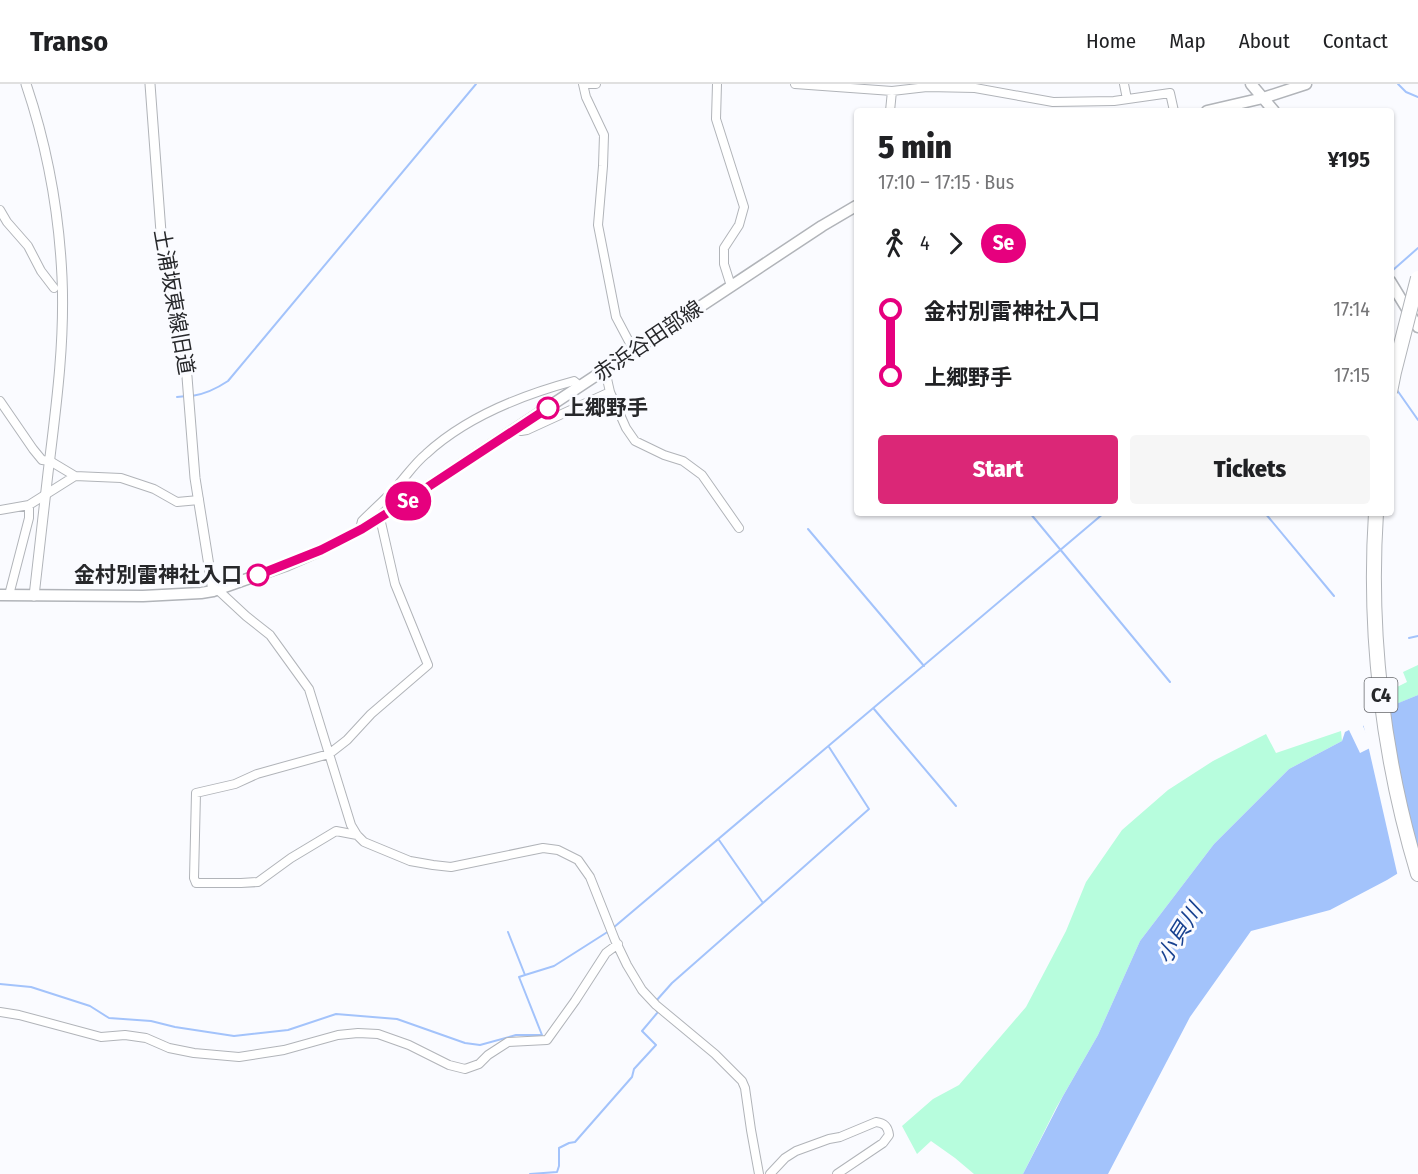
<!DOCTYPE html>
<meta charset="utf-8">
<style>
:root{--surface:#fff;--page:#f6f6f6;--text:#202124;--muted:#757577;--line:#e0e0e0;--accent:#db2777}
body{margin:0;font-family:"Fira Sans Condensed","Noto Sans JP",sans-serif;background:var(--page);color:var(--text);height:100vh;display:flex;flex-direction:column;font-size:22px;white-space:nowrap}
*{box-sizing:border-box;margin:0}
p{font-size:20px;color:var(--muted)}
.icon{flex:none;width:33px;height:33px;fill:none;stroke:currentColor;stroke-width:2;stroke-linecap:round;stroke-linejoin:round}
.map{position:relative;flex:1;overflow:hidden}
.details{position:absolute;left:854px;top:24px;width:540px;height:408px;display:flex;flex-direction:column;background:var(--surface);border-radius:6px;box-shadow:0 2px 4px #0004}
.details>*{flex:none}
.badge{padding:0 12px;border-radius:20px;font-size:21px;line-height:39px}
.map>.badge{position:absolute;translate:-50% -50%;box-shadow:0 0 0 3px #fff}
.legs{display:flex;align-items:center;gap:9px;height:66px;padding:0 24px;font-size:20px}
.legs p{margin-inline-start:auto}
.summary{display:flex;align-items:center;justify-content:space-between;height:102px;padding:0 24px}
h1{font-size:33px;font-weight:800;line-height:45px}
.button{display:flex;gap:12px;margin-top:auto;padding:12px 24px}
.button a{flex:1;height:69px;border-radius:6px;background:var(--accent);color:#fff;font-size:24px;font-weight:800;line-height:69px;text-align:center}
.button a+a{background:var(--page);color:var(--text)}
ul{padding:0 24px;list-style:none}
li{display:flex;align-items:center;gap:21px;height:66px;font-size:22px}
li i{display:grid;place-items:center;width:9px;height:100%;margin:0 8px;background:currentColor}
li i::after{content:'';width:15px;height:15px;margin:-8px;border:4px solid;border-radius:50%;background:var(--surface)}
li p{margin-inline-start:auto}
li:first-child i{background:linear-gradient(#0000 50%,currentColor 0)}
li:last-child i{background:linear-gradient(currentColor 50%,#0000 0)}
header{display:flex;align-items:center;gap:36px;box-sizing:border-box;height:84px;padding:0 30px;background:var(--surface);border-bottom:2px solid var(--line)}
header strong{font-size:28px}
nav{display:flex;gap:33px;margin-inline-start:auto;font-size:21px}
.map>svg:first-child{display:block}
</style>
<header>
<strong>Transo</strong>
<nav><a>Home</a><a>Map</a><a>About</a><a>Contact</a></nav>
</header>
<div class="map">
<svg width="1418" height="1090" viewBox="0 0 1418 1090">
<rect width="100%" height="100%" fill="#fafbff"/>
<!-- green -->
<path fill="#b7fddd" d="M1418 581V611L1394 621 1393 605 1407 598 1403 588Z
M1341 647 1342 657 1289 685 1214 760 1140 857 1098 951 1056 1024 1023 1090H974L955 1074 931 1057 917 1070 902 1042 933 1015 959 1001 1026 923 1066 847 1086 798 1122 746 1168 706 1213 677 1266 650 1276 669Z"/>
<!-- water -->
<path fill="#a3c3fb" d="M1418 611V777L1387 796 1330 826 1251 847 1190 933 1108 1090H1023L1063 1012 1098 951 1140 857 1214 760 1289 685 1342 657 1345 648 1349 646 1360 669 1372 663 1363 642 1368 639 1369 631Z"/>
<!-- pier -->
<path fill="#fafbff" d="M1388 620 1400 695 1418 781 1398 793 1363 639 1368 636 1366 631 1368 628Z"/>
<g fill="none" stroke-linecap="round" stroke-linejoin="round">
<!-- stream -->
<path stroke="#a3c3fb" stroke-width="2" d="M1398 0 1406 8 1418 13
M1393 186 1418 164
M1397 306 1418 336
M192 312C206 310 216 305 228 297L476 0
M177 313 187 312
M1030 429 1170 598
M1265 429 1334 512
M808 445 924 582
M1409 554 1418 552
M874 625 956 722
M763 819 869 725 829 663
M613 844 1104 429
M508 848 525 891 554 882 609 847
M0 900 31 903 90 922 109 934 151 937 175 943 234 952 288 946 336 930 397 935 465 959 480 961 516 951H542L519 893 525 891
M656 917 672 899 763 819 719 756
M530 1090 557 1088 559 1082V1064L569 1059 575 1058 632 993 634 985 656 961 642 947 658 928 656 926"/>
<!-- minor casing -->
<g stroke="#b1b4b9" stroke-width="10">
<path id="minor" d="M596 0H583L586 13 604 51 603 82 598 141 616 233 634 267
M717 0 716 35 744 123 739 141 724 164V180L731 202
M795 0 892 7 927 3 975 4 1053 18 1114 17 1170 9 1174 27
M1124 0 1127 15
M890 27 892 7
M0 126 7 138 28 162 41 187 54 204
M605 286 610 308 626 344 635 357 664 371 683 377 702 391 739 444
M0 317 33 365 42 376 50 377 75 392 121 394 154 405 177 418 199 416
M515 345 521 347 527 346 610 308
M0 426 29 421 75 392
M362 445 361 441 362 437C374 425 387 414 398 401 407 391 415 379 426 370 466 333 522 311 574 297L580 302
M218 506 246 532 270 551 309 605 351 741 357 751 364 758 410 777 433 781 451 783 543 764 558 766 578 776 590 793 615 856 627 881 642 906 656 921 715 970 742 997 745 1004 751 1046 759 1090
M9 511 29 434V421
M357 751 336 747 291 774 258 798 241 799H196L194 794 196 709 235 700 257 690 329 670 347 656 371 630 428 581 395 500 380 434
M0 928 19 931 101 953 125 951 146 954 169 964 194 969 239 973 284 966 338 951 358 949 378 950 409 961 449 981 465 985 479 980 488 971 508 958 547 956 575 917 606 869 618 860
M770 1090 785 1074 796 1067 829 1055 840 1053 876 1038C885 1039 888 1043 889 1051L883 1059 837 1090"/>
</g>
<!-- tertiary casing -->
<g stroke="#b1b4b9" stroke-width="11">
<path id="tertiary" d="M26 0C47 62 59 128 62 193 65 258 56 324 48 389 43 430 39 471 34 512
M150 0 162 162 184 255 195 394 213 507"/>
</g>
<!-- secondary casing -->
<g stroke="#b1b4b9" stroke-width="13">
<path id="secondary" d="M1251 0 1274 27
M1207 27 1263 14 1306 0
M1390 197 1418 243
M0 511 143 512 201 509 213 507 287 481 321 466 362 445 408 416 822 142 856 122"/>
</g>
<!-- motorway casing -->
<g stroke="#b1b4b9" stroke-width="16">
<path id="motorway" d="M1376 429C1368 550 1383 674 1418 790"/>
</g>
<!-- minor -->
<use href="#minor" stroke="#fff" stroke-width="8"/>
<!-- tertiary -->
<use href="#tertiary" stroke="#fff" stroke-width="9"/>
<!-- secondary -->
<use href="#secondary" stroke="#fff" stroke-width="10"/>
<!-- motorway -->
<use href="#motorway" stroke="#fff" stroke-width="14"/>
<!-- motorway-bridge casing -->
<g stroke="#b1b4b9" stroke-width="16" stroke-linecap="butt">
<path id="motorway-bridge" d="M1390 308 1394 288 1418 194"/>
</g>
<!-- motorway-bridge -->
<use href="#motorway-bridge" stroke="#fff" stroke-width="14"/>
</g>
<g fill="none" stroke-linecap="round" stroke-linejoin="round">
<!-- line-1 casing -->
<g stroke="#fff" stroke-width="14">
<path id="line-1" d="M258 491 321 466 362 445 408 416 548 324"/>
</g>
<!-- line-1 -->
<use href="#line-1" stroke="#e6007e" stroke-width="9"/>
</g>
<!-- markers -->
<g fill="#fff" stroke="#e6007e" stroke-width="3">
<circle cx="548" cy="324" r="10"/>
<circle cx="258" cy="491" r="10"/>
</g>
<g text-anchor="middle" stroke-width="6" stroke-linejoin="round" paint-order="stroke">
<!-- shield labels -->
<rect fill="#fafbff" stroke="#66676b" stroke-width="1.5" x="1364.5" y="594" width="33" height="34" rx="4.5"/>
<g font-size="20" font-weight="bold" fill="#27282b">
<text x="1381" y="618">C4</text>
</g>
<!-- street labels -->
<g font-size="21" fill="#27282b" stroke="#fafbff">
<text transform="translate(174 218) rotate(80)" y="7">土浦坂東線旧道</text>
<text transform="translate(648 257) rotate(-34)" y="7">赤浜谷田部線</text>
</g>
<!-- stop labels -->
<g font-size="21" font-weight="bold" fill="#27282b" stroke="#fafbff" text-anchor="start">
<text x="564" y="331">上郷野手</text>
<text x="242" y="498" text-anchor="end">金村別雷神社入口</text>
</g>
<!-- water labels -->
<g font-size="22" font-style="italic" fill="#174190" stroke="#fafbff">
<text transform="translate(1179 849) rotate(-58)" y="8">小貝川</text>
</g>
</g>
</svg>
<b class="badge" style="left:408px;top:417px;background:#e6007e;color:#fff">Se</b>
<section class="details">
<div class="summary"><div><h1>5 min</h1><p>17:10 – 17:15 · Bus</p></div><b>¥195</b></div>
<div class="legs"><svg class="icon" aria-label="walk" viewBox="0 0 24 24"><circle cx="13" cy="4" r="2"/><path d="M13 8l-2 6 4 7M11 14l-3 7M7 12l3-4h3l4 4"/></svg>4<svg class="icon" aria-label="forward" viewBox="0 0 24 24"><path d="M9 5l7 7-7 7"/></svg><b class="badge" style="background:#e6007e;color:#fff">Se</b></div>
<ul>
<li><i style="color:#e6007e"></i><b>金村別雷神社入口</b><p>17:14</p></li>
<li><i style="color:#e6007e"></i><b>上郷野手</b><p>17:15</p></li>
</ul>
<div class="button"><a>Start</a><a>Tickets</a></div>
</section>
</div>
